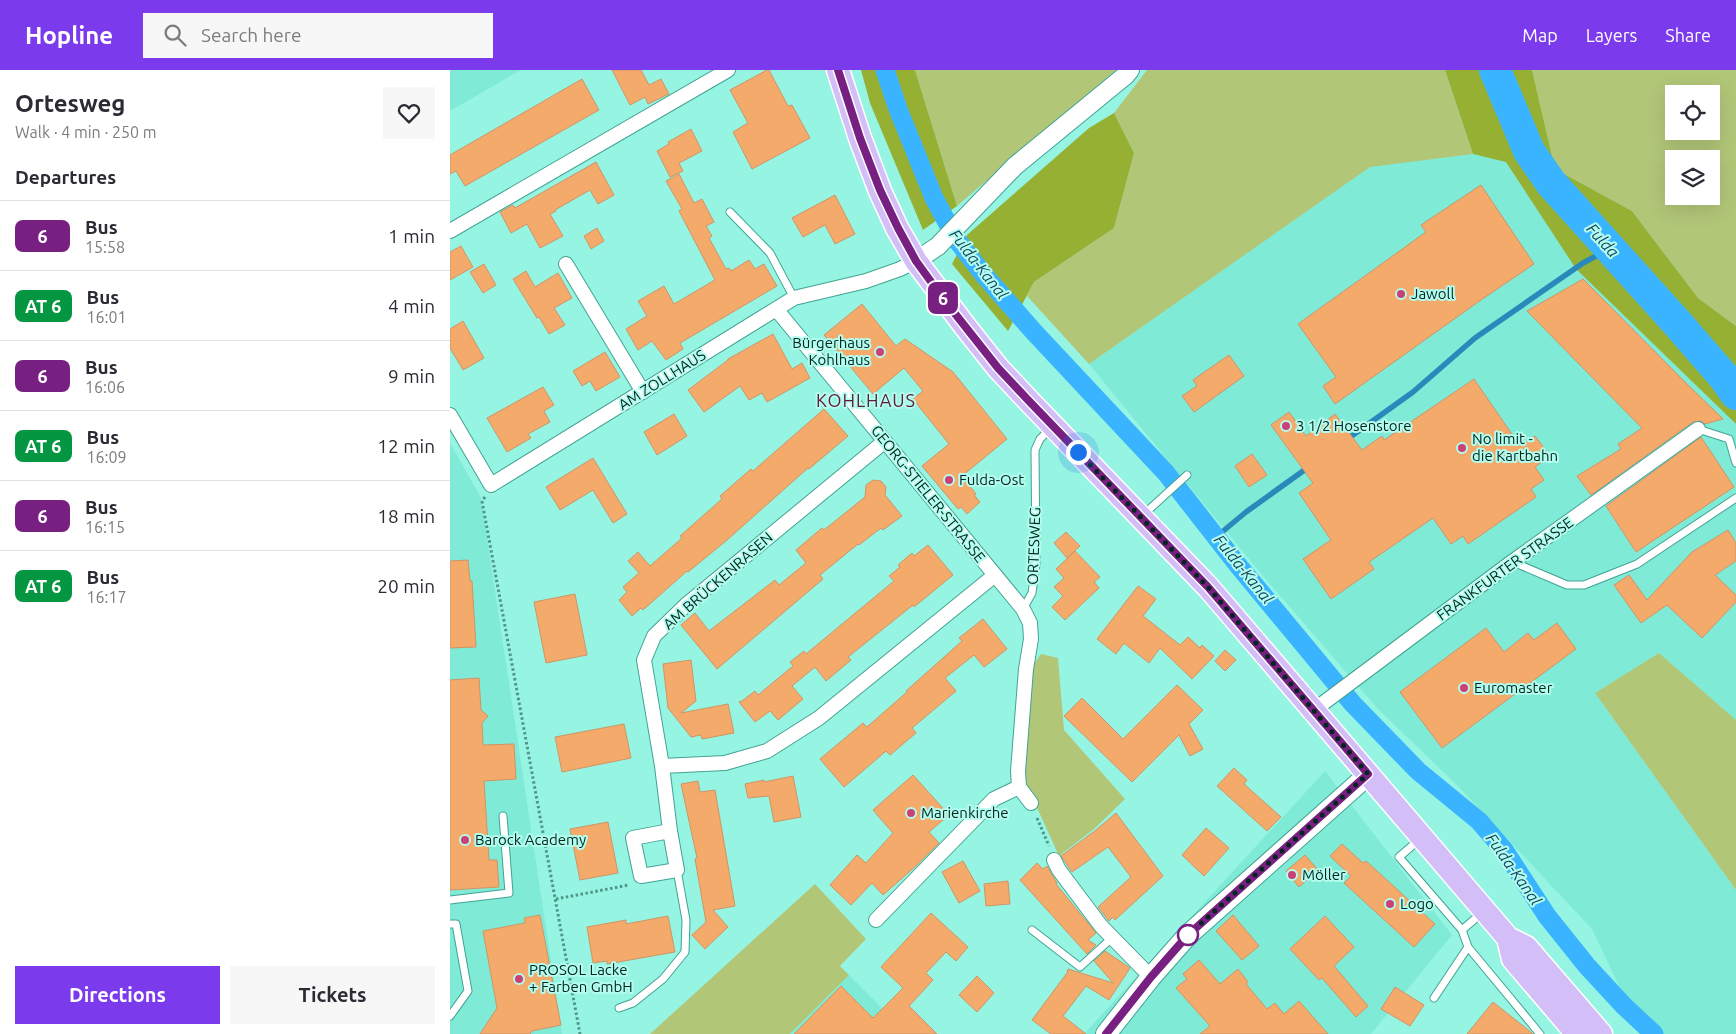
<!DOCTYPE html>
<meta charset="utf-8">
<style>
:root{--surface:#fff;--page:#f7f7f7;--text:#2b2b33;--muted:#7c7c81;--line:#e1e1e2;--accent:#7c3aed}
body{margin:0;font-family:Ubuntu,sans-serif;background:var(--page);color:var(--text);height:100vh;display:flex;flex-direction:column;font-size:19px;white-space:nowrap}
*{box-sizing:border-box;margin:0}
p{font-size:16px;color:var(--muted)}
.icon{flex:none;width:28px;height:28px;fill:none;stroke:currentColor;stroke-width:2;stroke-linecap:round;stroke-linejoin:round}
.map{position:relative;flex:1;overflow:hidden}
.side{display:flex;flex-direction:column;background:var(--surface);width:450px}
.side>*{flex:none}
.badge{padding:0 10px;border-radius:8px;font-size:18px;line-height:32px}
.buttons{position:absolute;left:1215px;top:15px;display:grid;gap:10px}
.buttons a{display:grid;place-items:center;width:55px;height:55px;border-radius:0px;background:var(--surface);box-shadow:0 5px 20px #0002;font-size:25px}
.you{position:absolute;width:25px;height:25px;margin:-12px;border:4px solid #fff;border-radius:50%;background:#1a73e8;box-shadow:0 0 0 8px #1a73e833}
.map>.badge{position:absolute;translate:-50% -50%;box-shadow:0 0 0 2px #fff}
h2{padding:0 15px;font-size:19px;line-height:45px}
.round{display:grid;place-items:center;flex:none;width:52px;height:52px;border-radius:0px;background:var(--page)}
.summary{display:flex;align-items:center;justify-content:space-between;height:85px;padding:0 15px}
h1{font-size:24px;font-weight:600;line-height:38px}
.action{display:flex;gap:10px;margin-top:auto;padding:10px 15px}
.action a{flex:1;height:58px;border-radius:0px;background:var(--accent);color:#fff;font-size:20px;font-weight:600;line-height:58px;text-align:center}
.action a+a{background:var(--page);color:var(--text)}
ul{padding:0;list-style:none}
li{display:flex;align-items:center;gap:15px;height:70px;padding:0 15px;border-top:1px solid var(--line)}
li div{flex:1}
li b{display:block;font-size:19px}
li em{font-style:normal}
li .badge{min-width:55px;font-weight:700;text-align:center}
header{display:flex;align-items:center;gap:30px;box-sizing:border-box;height:70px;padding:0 25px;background:var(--accent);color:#fff}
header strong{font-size:24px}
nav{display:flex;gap:28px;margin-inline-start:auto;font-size:18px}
.search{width:350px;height:45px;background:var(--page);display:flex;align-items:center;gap:12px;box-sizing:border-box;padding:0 18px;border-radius:0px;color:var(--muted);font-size:19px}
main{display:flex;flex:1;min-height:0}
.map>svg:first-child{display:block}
</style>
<header>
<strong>Hopline</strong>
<div class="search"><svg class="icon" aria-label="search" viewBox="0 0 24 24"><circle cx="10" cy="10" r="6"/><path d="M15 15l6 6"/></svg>Search here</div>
<nav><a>Map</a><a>Layers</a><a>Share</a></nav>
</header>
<main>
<section class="side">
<div class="summary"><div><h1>Ortesweg</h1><p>Walk · 4 min · 250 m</p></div><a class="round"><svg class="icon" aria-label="heart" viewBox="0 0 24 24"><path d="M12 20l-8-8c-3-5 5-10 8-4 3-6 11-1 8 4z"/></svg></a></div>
<h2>Departures</h2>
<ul>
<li><span class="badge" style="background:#772081;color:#fff">6</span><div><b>Bus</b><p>15:58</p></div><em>1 min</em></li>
<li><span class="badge" style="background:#059641;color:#fff">AT 6</span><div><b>Bus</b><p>16:01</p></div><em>4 min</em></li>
<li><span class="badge" style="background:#772081;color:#fff">6</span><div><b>Bus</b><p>16:06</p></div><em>9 min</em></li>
<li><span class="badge" style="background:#059641;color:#fff">AT 6</span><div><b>Bus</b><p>16:09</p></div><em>12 min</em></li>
<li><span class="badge" style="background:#772081;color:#fff">6</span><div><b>Bus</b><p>16:15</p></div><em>18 min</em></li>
<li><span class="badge" style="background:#059641;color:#fff">AT 6</span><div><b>Bus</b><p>16:17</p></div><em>20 min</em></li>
</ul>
<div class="action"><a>Directions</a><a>Tickets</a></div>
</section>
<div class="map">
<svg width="1286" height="964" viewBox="0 0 1286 964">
<rect width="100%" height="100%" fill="#96f4e2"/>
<!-- built -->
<path fill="#7fead6" d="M0 0H71L0 41Z
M1023 84 1056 91 1126 199 1286 354V650L1209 583 1145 623 1286 820V964H1192L1142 859 1006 714 928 639 813 506 639 294 920 96Z
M0 373 31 428 112 964H0Z
M875 701 1002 865 921 964H634Z
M399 905 458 964H340Z"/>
<!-- green -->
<path fill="#b2c678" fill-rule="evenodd" d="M465 0H666L507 136Z
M697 0H995L1023 84 920 97 639 294 577 226 584 212 664 158 684 83 664 43Z
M1082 0H1286V256L1248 228 1182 141 1105 99ZM1224 24H1261V61H1224ZM1224 89H1261V126H1224Z
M1209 583 1286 650V820L1145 623Z
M591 584 608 588 614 660 675 729 644 759 609 786 574 709 580 599Z
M365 814 416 869 390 896 399 905 340 964H200Z"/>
<!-- forest -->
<path fill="#96b034" d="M411 0H465L507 136 473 160 420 33Z
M995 0H1082L1105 99 1182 141 1248 228 1286 256V354L1126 199 1056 92 1023 84Z
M664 43 684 83 664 158 584 212 558 261 502 194 517 165 639 58Z"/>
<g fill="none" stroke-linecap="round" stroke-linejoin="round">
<!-- stream -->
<path stroke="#2989bb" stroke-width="5.5" d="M896 370 963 322 1025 268 1133 193 1159 179
M766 467 796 442 860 396"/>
<!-- canal -->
<path stroke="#3ab4fe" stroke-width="19" d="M435 0 448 39 484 128 506 169 534 205 584 262 716 403 787 494 903 634 968 701 1029 751 1054 780 1097 846 1137 896 1174 936 1204 964"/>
<!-- river -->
<path stroke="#3ab4fe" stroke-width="32" d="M1045 0 1079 81 1101 113 1228 254 1274 307 1286 324"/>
</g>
<!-- building -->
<path fill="#f4aa6a" stroke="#ce9566" d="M162 0H191L199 15 211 9 219 24 198 34 195 27 180 35Z
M317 0H319L338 36 342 35 360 68 302 99 283 62 298 53 280 20Z
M132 9 149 40 15 116 6 101 0 104V85Z
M241 59 252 81 229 93 233 101 220 107 207 81 219 74 218 72Z
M146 92 164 125 148 134 140 120 105 140 106 141 100 144 113 166 90 178 77 154 61 163 50 142 63 135 65 138Z
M229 104 244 133 252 129 264 152 256 156 262 166 259 168 276 199 279 198 281 201 299 190 305 199 314 194 327 216 230 273 233 279 216 290 202 271 188 280 176 259 197 246 188 231 214 216 224 234 265 210 229 141 232 139 216 111Z
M1031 115 1084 194 1028 232 885 334 873 316 886 307 848 254 976 162 971 155Z
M385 125 405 164 385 174 375 155 353 167 342 148Z
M147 158 154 171 141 179 134 166Z
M11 176 23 197 0 210V182Z
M34 194 46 215 33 223 20 202Z
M76 201 85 217 108 203 122 228 104 238 115 255 99 264 89 247 87 248 63 209Z
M1133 209 1237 314 1273 349 1255 354 1251 351 1243 352 1141 425 1127 406 1171 379 1168 374 1192 358 1077 241Z
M412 234 446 276 455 269 503 302 557 369 512 406 526 424 524 425 530 432 517 444 511 437 508 439 472 396 499 374 463 329 473 321 454 298 423 324 374 265Z
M13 251 34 288 13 300 0 278V259Z
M323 264 342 299 352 293 360 308 317 332 312 323 299 330 290 316 254 342 238 320 278 290V289Z
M155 282 170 307 146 321 140 311 132 316 123 301Z
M779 285 794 306 744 342 732 326 747 316 743 310Z
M1024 309 1070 376 1085 366 1100 386 1085 397 1094 410 1081 419 1086 427 1018 474 1013 466 1001 474 983 448 919 492 924 499 881 529 853 489 881 470 849 423 863 413 821 355 839 342 856 366 885 344 912 380 932 366 934 370Z
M93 317 104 335 94 341 100 352 78 364 81 368 57 382 37 348Z
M374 339 398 366 359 399 358 398 277 470 238 502 237 501 193 540 191 538 182 546 169 530 177 522 173 517 189 503 178 491 188 482 200 496 232 468 230 466 272 429 270 426 301 399 303 401Z
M224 344 237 366 207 385 194 362Z
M1251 367 1284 417 1186 482 1156 436Z
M802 384 817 405 799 417 785 396Z
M143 388 177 444 163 453 143 420 110 440 96 417Z
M423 410 431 411 436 417 435 425 452 446 433 460 431 458 409 475 408 474 370 505 373 509 267 599 231 555 245 543 259 561 325 510 329 515 356 493 346 480 372 458 374 460 415 427 416 415Z
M1278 460 1286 473V491L1265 505 1286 525V532L1252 568 1217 535 1191 553 1164 515 1179 505 1197 530 1242 482Z
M616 462 630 476 617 488 604 473Z
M478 475 503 505 464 537 463 535 398 587 401 590 376 611 365 597 342 616 353 629 328 650 320 641 305 652 289 632 292 631 305 621 308 625 343 596 340 592 354 581 356 584 444 511 439 506 450 497 448 495 462 483 464 486Z
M625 481 650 507 644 512 649 518 615 550 602 537 613 526 604 517 614 508 606 499Z
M18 490 20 511H22L26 577 0 578V491Z
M688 516 706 529 693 546 730 575 738 567 750 578 752 575 764 586 742 609 710 578 699 593 674 573 666 584 647 569Z
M125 524 137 585 96 593 84 532Z
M533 549 557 579 534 597 524 585 495 608 506 621 462 658 466 663 440 685 436 681 394 717 370 689 413 653 417 657 457 622 456 621 512 571 509 568Z
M1107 553 1126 579 992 678 950 622 1036 558 1054 582 1078 563 1084 570Z
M775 580 786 590 775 601 765 591Z
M241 590 246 631 231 643 278 634 284 663 252 669 251 665 241 667 218 638 213 594Z
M29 608 31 640 38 646 32 653 33 675 64 674 66 709 34 711 39 790H47L49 817 0 820V610Z
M727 615 753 640 739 654 753 679 740 686 729 665 682 712 614 646 632 628 673 669Z
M174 654 181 688 112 702 105 667Z
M784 698 797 710 794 714 831 747 817 761 767 716Z
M463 705 499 745 479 762 489 773 467 795 433 825 422 813 401 835 380 815 407 785 416 793 443 763 423 740Z
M343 706 351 747 324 752 319 726 298 728 295 714 314 710V712Z
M248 711 250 722 265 720 285 836 263 840 278 857 255 879 242 865 256 852 245 789 247 788 231 714Z
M666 743 713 806 665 850 663 847 659 851 648 837 681 807 658 777 622 802 611 786 646 760Z
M158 752 168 803 130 810 120 759Z
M756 758 779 778 754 806 732 785Z
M892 774 913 793 916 791 985 854 964 877 894 813 901 806 880 786Z
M855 785 868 800 849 817 836 801Z
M513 791 530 821 509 833 492 802Z
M587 793 593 799 597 796 607 813 606 814 646 863 638 870 646 875 637 884 570 810Z
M558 811 560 834 536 836 534 814Z
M481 843 518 877 506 891 496 882 476 903 483 910 459 936 487 964H344L391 916 423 948 453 918 431 897Z
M90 845 111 955 82 961 80 964H30L47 938 33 861 75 853 74 848Z
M783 845 809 876 792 890 766 861Z
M218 846 225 882 157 894V891L143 893 137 857 176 850V854Z
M875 846 904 877 884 896 918 936 906 947 872 908 869 910 840 879Z
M655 881 680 898 659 930 636 916 613 946 636 964H601L582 950 617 903 618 899 663 913 644 891Z
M749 890 770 914 788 899 798 912 796 914 817 939 825 933 834 944 849 931 878 964H750L760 956 726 918 737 909 733 904Z
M527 906 544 923 527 942 509 925Z
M945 917 974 935 960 956 931 939Z
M1043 932 1082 963 1083 964H1017Z"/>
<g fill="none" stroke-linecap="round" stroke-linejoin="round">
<!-- service casing -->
<g stroke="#42a393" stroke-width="9">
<path id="service" d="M280 142 320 183 344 228
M1248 359 1279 369 1286 393
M693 445 737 405
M1063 492 1117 515H1134L1187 494 1286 428
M573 539 582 523 586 494 585 380 590 369 601 358
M970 769 949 787 1012 860 1033 842
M0 830 59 823 53 746
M0 854H6L18 921 0 946
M582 860 630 897 663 867
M1012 860 1018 877 1090 964
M984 928 1018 877
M169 938 183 933 213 909 235 882 236 850 227 800"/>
</g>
<!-- minor casing -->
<g stroke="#42a393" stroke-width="16">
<path id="minor" d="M0 161 278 0
M116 194 193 322
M326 239 573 539 580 553 581 569 576 599 568 701 569 717 581 733
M0 345 41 415 344 228 416 211 450 199 466 191
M864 640 1062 492 1248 359
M212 696 275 693 317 681 369 648 545 505
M220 761 183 768 191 806 227 800 220 761 212 696 194 590 204 566 236 535 435 371
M604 790 609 800 651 856 701 907
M426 850 544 729 569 717"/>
</g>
<!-- tertiary casing -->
<g stroke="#42a393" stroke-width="20">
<path id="tertiary" d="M466 191 488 176 565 96 676 5 680 0"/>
</g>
<!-- secondary casing -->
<g stroke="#42a393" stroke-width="22">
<path id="secondary" d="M656 964 701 907 738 865 919 704"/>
</g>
<!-- primary casing -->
<g stroke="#fff" stroke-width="25">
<path id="primary" d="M388 0 410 68 430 121 447 158 466 191 514 255 548 298 578 330 758 517 1058 868 1076 877 1151 964
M1058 868 1063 889 1127 964"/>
</g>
<!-- path -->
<path stroke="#519588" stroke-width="3" stroke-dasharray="2.5 2.5" stroke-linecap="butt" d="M35 427 32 431 130 964
M587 748 599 776
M106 829 179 815"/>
<!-- service -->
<use href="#service" stroke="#fff" stroke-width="7"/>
<!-- minor -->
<use href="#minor" stroke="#fff" stroke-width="14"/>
<!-- tertiary -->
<use href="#tertiary" stroke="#fff" stroke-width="18"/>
<!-- secondary -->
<use href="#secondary" stroke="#fff" stroke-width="20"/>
<!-- primary -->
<use href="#primary" stroke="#d4bef8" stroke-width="22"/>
</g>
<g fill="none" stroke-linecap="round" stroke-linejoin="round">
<!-- line casing -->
<g stroke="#fff" stroke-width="11">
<path id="line" d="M388 0 410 68 430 120 448 158 466 191 495 231 548 298 578 330 758 517 918 704 738 865 701 907 656 964"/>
</g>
<!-- line -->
<use href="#line" stroke="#772081" stroke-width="8"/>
<!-- walk -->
<path stroke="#002620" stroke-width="5" stroke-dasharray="0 9" d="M628 382 758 517 918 704 738 865"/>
</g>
<!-- markers -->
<g fill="#cb4076" stroke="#b4fdee" stroke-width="2">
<circle cx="951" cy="224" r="5"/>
<circle cx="430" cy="282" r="5"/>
<circle cx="836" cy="356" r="5"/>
<circle cx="1012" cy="378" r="5"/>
<circle cx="499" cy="410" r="5"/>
<circle cx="1014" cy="618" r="5"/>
<circle cx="461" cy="743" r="5"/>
<circle cx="15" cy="770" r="5"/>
<circle cx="842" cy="805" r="5"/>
<circle cx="940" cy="834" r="5"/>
<circle cx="69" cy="909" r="5"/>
</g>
<circle fill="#fff" stroke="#772081" stroke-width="2.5" cx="738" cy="865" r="10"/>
<g text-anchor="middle" stroke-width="4" stroke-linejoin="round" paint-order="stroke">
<!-- poi labels -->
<g font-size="15" fill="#002620" stroke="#b4fdee" text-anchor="start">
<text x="961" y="229">Jawoll</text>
<text x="420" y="278" text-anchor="end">Bürgerhaus<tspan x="420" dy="17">Kohlhaus</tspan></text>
<text x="846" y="361">3 1/2 Hosenstore</text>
<text x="1022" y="374">No limit -<tspan x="1022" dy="17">die Kartbahn</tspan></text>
<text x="509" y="415">Fulda-Ost</text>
<text x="1024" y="623">Euromaster</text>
<text x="471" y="748">Marienkirche</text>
<text x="25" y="775">Barock Academy</text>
<text x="852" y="810">Möller</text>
<text x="950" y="839">Logo</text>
<text x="79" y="905">PROSOL Lacke<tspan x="79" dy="17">+ Farben GmbH</tspan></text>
</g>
<!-- street labels -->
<g font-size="15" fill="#002620" stroke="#b4fdee">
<text transform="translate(212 310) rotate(-32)" y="5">AM ZOLLHAUS</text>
<text transform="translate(478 424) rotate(51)" y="5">GEORG-STIELER-STRASSE</text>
<text transform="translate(584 476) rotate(-88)" y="5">ORTESWEG</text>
<text transform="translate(1055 499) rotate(-36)" y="5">FRANKFURTER STRASSE</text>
<text transform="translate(268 511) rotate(-41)" y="5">AM BRÜCKENRASEN</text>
</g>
<!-- water labels -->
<g font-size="16" font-style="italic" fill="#134361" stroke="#b4fdee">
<text transform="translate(1153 170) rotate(48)" y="6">Fulda</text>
<text transform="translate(529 194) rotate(52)" y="6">Fulda-Kanal</text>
<text transform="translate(794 499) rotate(51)" y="6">Fulda-Kanal</text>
<text transform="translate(1064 799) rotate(55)" y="6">Fulda-Kanal</text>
</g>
<!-- quarter labels -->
<g font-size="18" letter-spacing="1" fill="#601d36" stroke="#b4fdee">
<text x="416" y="337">KOHLHAUS</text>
</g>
</g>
</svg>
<div class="buttons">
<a><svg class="icon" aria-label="locate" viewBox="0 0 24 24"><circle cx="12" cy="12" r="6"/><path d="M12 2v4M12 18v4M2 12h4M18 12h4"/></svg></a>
<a><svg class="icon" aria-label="layers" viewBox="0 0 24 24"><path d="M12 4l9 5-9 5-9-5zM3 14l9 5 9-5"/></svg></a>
</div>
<div class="you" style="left:628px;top:382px"></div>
<b class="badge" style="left:493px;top:228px;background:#772081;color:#fff">6</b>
</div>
</main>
